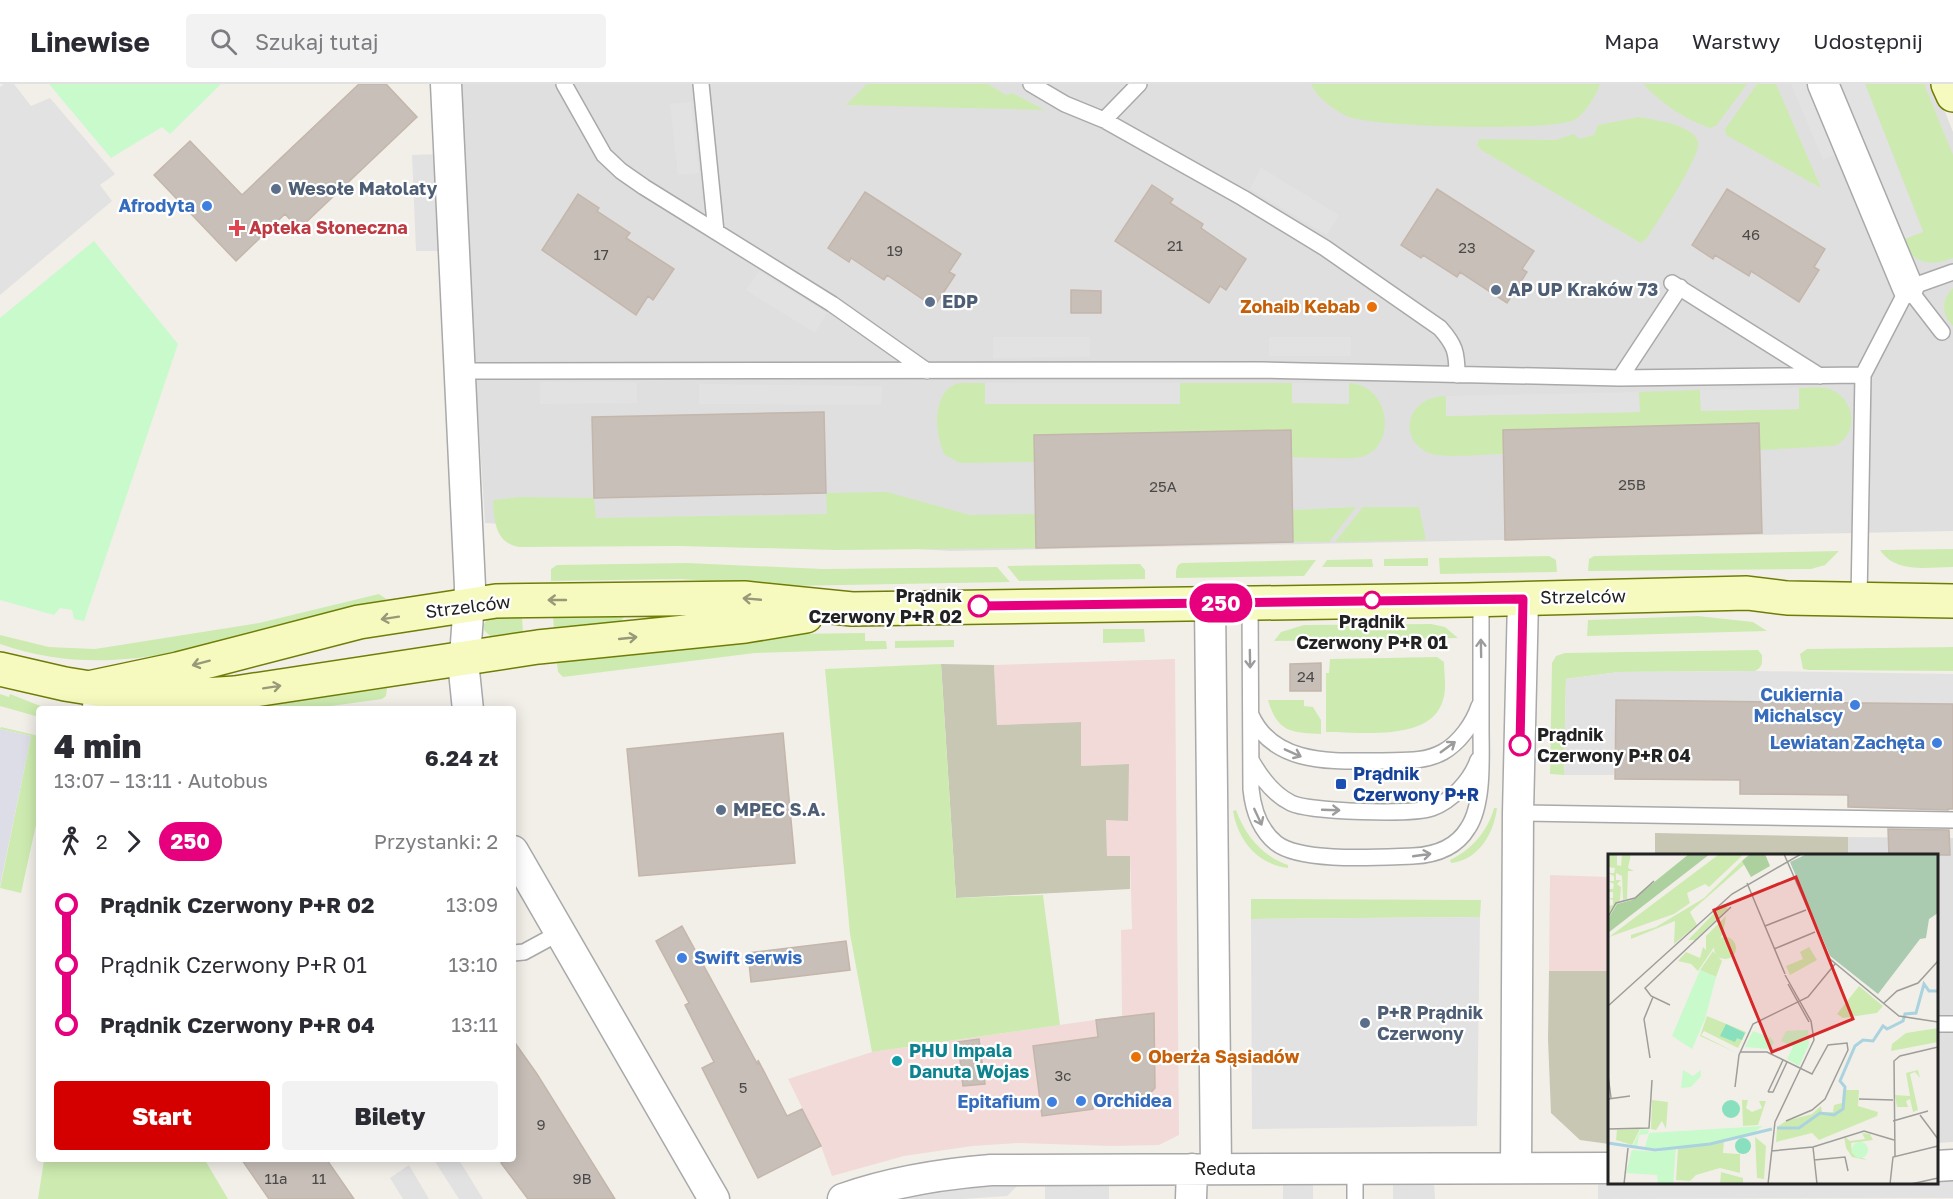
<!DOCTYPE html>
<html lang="pl">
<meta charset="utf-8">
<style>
:root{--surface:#fff;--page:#f2f2f3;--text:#2b2b33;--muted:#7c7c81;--line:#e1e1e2;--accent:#d40000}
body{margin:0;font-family:"Golos Text",sans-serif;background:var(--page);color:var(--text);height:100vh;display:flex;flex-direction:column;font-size:22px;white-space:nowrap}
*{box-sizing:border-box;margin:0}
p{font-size:20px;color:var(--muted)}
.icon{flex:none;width:33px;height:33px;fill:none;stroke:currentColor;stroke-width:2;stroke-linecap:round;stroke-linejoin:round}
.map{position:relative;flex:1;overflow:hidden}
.sheet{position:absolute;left:36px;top:622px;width:480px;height:456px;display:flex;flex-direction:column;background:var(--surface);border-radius:6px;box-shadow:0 3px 15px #0003}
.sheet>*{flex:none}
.badge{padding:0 12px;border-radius:20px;font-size:21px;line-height:39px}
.map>.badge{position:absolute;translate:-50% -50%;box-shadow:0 0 0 3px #fff}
.legs{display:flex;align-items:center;gap:9px;height:66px;padding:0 18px;font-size:20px}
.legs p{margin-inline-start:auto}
.summary{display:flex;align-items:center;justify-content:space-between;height:102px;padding:0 18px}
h1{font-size:33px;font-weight:800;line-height:45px}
.action{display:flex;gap:12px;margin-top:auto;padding:12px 18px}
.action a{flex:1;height:69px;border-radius:6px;background:var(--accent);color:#fff;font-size:24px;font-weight:800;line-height:69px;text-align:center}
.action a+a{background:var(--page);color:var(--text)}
ul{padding:0 18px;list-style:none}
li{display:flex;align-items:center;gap:21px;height:60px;font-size:22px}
li i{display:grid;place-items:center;width:9px;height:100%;margin:0 8px;background:currentColor}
li i::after{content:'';width:15px;height:15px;margin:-8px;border:4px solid;border-radius:50%;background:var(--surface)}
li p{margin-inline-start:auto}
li:first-child i{background:linear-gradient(#0000 50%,currentColor 0)}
li:last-child i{background:linear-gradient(currentColor 50%,#0000 0)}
header{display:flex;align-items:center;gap:36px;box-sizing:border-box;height:84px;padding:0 30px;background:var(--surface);border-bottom:2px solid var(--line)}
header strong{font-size:28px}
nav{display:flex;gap:33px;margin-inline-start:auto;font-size:21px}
.search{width:420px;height:54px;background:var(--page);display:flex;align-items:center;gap:15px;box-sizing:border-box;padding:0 21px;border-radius:6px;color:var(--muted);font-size:22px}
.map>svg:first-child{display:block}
</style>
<header>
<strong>Linewise</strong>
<div class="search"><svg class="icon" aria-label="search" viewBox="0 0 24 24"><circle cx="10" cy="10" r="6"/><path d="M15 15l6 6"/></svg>Szukaj tutaj</div>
<nav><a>Mapa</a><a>Warstwy</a><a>Udostępnij</a></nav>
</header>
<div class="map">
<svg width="1953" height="1115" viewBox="0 0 1953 1115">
<rect width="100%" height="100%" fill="#f2efe9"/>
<!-- residential -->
<path fill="#e0dfdf" d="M457 0H1934L1953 48V447L951 467 485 439Z
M1848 753 1953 754V1058L1937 1059 1936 772 1848 771Z"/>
<!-- commercial -->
<path fill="#f2dad9" d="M1175 575 1179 1051 1159 1061 1112 1062 1019 1059 972 1062 904 1072 832 1092 821 1062 788 995 872 968 1122 932 1121 846 1132 845 1130 772H1107L1106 736H1128V680L1081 682V638L997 641 994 581Z
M1550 791 1609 793V887H1549Z"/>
<!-- construction -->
<path fill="#c7c7b4" d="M941 580 994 581 997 641 1081 638V682L1129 680 1128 737 1106 736 1107 772H1130V805L956 814Z
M1655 749 1848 753V771H1655Z
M1549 887H1609V1060L1580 1056 1551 1029 1548 955Z"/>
<!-- grass -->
<path fill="#cdebb0" d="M867 0H988L1006 11 1012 9 1045 26 846 21Z
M1311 0H1600C1596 11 1585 31 1574 36 1549 48 1375 43 1349 33 1335 27 1317 14 1311 0Z
M1643 0H1747L1716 42 1710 44C1684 35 1662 20 1643 0Z
M1757 0H1776L1821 104 1726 51 1725 45Z
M1865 0H1924L1953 71V174C1930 183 1913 180 1902 156L1923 147Z
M1639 33C1654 36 1691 40 1698 57 1703 69 1656 140 1647 154L1641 159 1481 66 1477 61 1479 56 1482 55 1556 56 1574 50 1579 55 1594 51 1598 41Z
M1953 204V242C1941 230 1941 216 1953 204Z
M961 299H985L986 320H1180V299H1292V319H1349V299C1393 302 1396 365 1361 373 1351 375 1340 374 1329 374 1300 374 1272 372 1243 370 1173 364 1104 358 1034 351V378L960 379 945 371C934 352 931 303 961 299Z
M1799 304C1809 304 1822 302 1832 306 1856 317 1859 351 1834 362L1760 366 1759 339 1503 346 1504 370C1486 370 1443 375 1429 369 1396 355 1407 312 1446 312V332L1639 328V308L1700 306 1701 327 1799 325Z
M887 408 970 431 1035 430 1036 464 837 466 678 462 519 463C495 459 494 436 493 416L521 413 594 414 596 434 827 430 826 409Z
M1356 423 1329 458H1293L1292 426Z
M1363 423H1419L1426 456 1335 458Z
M1953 465V483C1928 483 1896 490 1880 466Z
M1839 467 1825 481 1811 485 1588 487 1589 475 1594 472Z
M1549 472 1556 476 1557 488 1440 490 1439 474Z
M1428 474V482H1384V475Z
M1372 475 1373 483H1322L1327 476Z
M1316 476 1304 492 1176 494C1176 489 1175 481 1182 479Z
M687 479 823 485 997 483 1010 498 788 502 681 495 551 497V485L557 481Z
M1140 480 1145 486V495L1019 497 1007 482Z
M379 510 385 514 387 518C342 529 297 540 253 551 166 572 88 591 0 560V551L49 563 95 565 259 539Z
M623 531 624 533 621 537 554 546 553 532Z
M522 532 523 550 492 554 484 546 483 541 489 534Z
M1698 532 1753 538 1767 547 1587 552 1588 536Z
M1431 540 1445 543 1458 554 1274 557 1281 548 1304 541Z
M1103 545H1144L1145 558 1103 559Z
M865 549V557H886L887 565 755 569 563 593 558 588 557 579 792 550Z
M954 556V563L895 564V557Z
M1953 563V587L1809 586 1803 585 1800 570 1807 565Z
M1758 566 1762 571C1762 579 1763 583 1755 587L1619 588 1566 595 1564 691 1550 690 1552 579 1556 572 1565 569Z
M1437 573 1444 578C1444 590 1447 604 1443 616 1432 658 1360 648 1326 648V589H1329L1330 575Z
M941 580 956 814 1043 811 1060 941 872 968 850 850 825 585Z
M387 604 386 612 382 615 309 625H244Z
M0 610 9 613 10 610 48 625 39 626V633L0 622Z
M1268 616H1304V622L1313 623 1321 636V650C1291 649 1277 648 1268 616Z
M1 643 39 652V727L21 809 0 804 31 652 0 645Z
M1494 724H1497C1494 749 1479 776 1451 779L1450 776C1471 766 1488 747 1494 724Z
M1236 726C1245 751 1262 772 1288 781V784C1257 780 1238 756 1233 727Z
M1251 815 1481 816 1480 833 1251 835Z
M44 1076H205L228 1115H38Z"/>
<!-- park -->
<path fill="#c8facc" d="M49 0H221L170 50 162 43 111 74Z
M94 157 178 260 84 537 74 535 72 526 60 524 54 531 0 516V234Z"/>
<!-- parking -->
<path fill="#e2e2e2" d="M4 0H14L31 22 50 14 115 90 100 101 112 117 0 211V3Z
M1791 0H1808L1838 70 1823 76Z
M1838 0H1865L1923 148 1902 156Z
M691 18 699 89 678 91 670 20Z
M440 70 443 167H416L412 71Z
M1261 84 1339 131 1327 151 1250 105Z
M759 187 827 229 815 249 746 206Z
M993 253H1090V273L993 274Z
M1269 253H1351V272H1269Z
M540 298H637V319L540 320Z
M985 299H1180V320H985Z
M1292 299H1349V320L1292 319Z
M699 300 882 302 881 321 699 320Z
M1799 304V325L1701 327 1700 306Z
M1639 308 1640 328 1446 332V312Z
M1755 587 1953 590V620L1616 616 1614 691H1564L1566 595 1619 588Z
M1480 833 1477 1042 1252 1045 1251 835Z
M434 1076H459L483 1115H459Z
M409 1081 429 1115H403L390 1094Z
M1937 1095H1953V1114L1598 1115V1100L1936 1098Z
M1393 1099 1434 1100 1435 1115H1393Z
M1045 1100H1109V1115H1045Z
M1283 1100H1313V1115H1283Z
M1018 1101 1007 1112 963 1115H903L969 1104Z"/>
<!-- plaza -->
<path fill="#dddde8" d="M0 645 31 652 0 802Z"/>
<!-- building -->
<path fill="#c7bfb8" stroke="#c4b6ab" stroke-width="1.5" d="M359 0H386L417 33 299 145 285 130 236 177 154 91 190 57 242 111Z
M1152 101 1173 115 1170 119 1203 140 1201 144 1246 175 1226 206 1220 202 1209 219 1115 157Z
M1437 105 1534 167 1522 185 1527 188 1507 219 1460 188 1457 193 1423 171 1421 174 1401 161Z
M1727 105 1825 165 1814 183 1819 186 1799 218 1751 187 1749 192 1715 171 1713 175 1692 161Z
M865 108 961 170 949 188 955 191 934 223 887 191 884 196 851 174 849 178 828 164Z
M578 110 599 124 597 127 630 149 626 154 674 185 653 216 648 212 636 231 542 166Z
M1071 206 1101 207V229H1071Z
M824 328 826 409 594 414 592 333Z
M1759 339 1762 449 1505 456 1503 346Z
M1291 346 1293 458 1036 464 1034 351Z
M1321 579V607H1290V580Z
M1616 616 1953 620V725H1948V726L1848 723V711L1740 710V696L1615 695Z
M783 649 795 779 639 792 627 665Z
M1888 745 1949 746 1950 771H1889Z
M682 842 758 981V976L787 1032 802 1025 821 1062 758 1094 702 984 714 978 685 921 689 919 656 857Z
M846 857 850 886 751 898 748 869Z
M1154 929 1155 1004 1145 1015 1093 1022V1025L1042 1032 1033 962 1098 953 1096 936Z
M979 955 985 1000 963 1002 958 958Z
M513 956 537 990 615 1115H528L501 1079 506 1076H513Z
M242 1076H327L354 1115H269Z"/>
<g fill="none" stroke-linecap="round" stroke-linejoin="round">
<!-- lane casing -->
<g stroke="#a9a9a9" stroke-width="18">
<path id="lane" d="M564 0 604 71 621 87 644 103 832 220 927 287
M701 0 716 148
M1031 0 1065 20 1104 36 1243 114 1325 164 1440 244C1455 261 1457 268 1457 291
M1104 36 1139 0
M1672 199 1820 292
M1908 204 1942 248
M461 287 1261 286 1620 294 1863 291
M1620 294 1680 203
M1859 516 1863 291 1908 204 1953 188
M1250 519 1251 705C1253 725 1260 746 1276 759 1301 779 1381 773 1413 772 1435 771 1456 764 1468 744 1484 720 1481 673 1481 645 1481 602 1481 559 1481 516
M90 626 93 603
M1251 631C1274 682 1334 677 1380 677 1401 676 1423 679 1443 668 1459 659 1473 640 1479 622
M1251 676C1261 694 1273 710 1291 719 1309 728 1413 731 1432 724 1452 717 1471 696 1478 676
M1518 729 1953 736
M513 869 524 868 559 849
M1936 940H1953
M1355 1084V1115"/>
</g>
<!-- street casing -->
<g stroke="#a9a9a9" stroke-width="33">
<path id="street" d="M446 0 470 503 464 587 468 626
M1823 0 1908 204
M1210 519 1216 1084
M513 767 714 1115
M1936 1082 1953 1081
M1516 1084 1518 729 1523 515
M843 1115C891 1098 941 1090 991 1086L1610 1084
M1191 1115 1192 1085"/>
</g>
<!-- secondary casing -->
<g stroke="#707d05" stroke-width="36">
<path id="secondary" d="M1948 0 1953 11
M0 585 65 600 133 611 172 613 235 609 538 563 745 542 806 532
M93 603 178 585 359 538 496 517 744 514 852 525 1468 516 1747 509 1787 514 1953 517"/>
</g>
<!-- lane -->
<use href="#lane" stroke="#fff" stroke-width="15"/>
<!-- street -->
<use href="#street" stroke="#fff" stroke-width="30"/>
<!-- secondary -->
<use href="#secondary" stroke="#f7fabf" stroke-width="33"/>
</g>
<!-- one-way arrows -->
<defs><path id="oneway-shaft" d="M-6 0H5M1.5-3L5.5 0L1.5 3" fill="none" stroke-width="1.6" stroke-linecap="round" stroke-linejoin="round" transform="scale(1.5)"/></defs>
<g stroke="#979978">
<use href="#oneway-shaft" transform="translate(752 515) rotate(-175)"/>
<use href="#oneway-shaft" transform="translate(557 516) rotate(180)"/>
<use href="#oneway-shaft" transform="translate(390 534) rotate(171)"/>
<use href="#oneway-shaft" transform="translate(628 554) rotate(-6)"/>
<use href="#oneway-shaft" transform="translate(201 579) rotate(165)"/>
<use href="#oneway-shaft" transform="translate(272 603) rotate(-9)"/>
</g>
<g stroke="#9c9c9c">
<use href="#oneway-shaft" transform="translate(1481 564) rotate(-91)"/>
<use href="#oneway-shaft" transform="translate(1250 575) rotate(89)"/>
<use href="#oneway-shaft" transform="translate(1448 663) rotate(-36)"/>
<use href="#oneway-shaft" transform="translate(1293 669) rotate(24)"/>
<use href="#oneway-shaft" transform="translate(1331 726) rotate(2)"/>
<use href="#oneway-shaft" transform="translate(1258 733) rotate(65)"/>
<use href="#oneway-shaft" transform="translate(1422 771) rotate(-8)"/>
</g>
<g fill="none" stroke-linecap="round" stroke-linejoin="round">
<!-- line-1 casing -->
<g stroke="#fff" stroke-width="14">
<path id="line-1" d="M979 522 1523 515 1520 661"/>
</g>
<!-- line-1 -->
<use href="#line-1" stroke="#e6007e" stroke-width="9"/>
</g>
<!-- markers -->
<g fill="#5c6f8a" stroke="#fff" stroke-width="2">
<circle cx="276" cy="105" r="6"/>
<circle cx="1496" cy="206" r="6"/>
<circle cx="930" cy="218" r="6"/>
<circle cx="721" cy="726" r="6"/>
<circle cx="1365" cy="939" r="6"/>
</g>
<g fill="#3f7fe0" stroke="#fff" stroke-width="2">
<circle cx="207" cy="122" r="6"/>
<circle cx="1855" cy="621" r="6"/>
<circle cx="1937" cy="659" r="6"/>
<circle cx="682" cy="874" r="6"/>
<circle cx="1081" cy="1017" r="6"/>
<circle cx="1052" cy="1018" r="6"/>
</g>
<path fill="#e0444e" stroke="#fff" stroke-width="2" d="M234 135h6v6h6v6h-6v6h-6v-6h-6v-6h6z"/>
<g fill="#e8710a" stroke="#fff" stroke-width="2">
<circle cx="1372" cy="223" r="6"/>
<circle cx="1136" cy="973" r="6"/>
</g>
<g fill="#fff" stroke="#e6007e" stroke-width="3">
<circle cx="1372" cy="516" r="8"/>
<circle cx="979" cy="522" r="10"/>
<circle cx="1520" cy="661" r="10"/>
</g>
<rect fill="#1a4fb4" stroke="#fff" stroke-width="2" x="1335" y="694" width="12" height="12" rx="3"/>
<circle fill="#0f9aa8" stroke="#fff" stroke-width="2" cx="897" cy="977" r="6"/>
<g text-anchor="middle" stroke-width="4.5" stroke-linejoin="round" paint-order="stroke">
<!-- number labels -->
<g font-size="15" fill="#4b4948">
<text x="1751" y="156">46</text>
<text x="1175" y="167">21</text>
<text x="1467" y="169">23</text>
<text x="895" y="172">19</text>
<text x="601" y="176">17</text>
<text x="1632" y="406">25B</text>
<text x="1163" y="408">25A</text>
<text x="1306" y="598">24</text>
<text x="1063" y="997">3c</text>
<text x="743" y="1009">5</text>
<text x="541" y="1046">9</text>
<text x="276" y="1100">11a</text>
<text x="319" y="1100">11</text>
<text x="582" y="1100">9B</text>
</g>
<!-- service labels -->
<g font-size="18" font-weight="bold" fill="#4e5e75" stroke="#fff" text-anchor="start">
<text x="288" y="111">Wesołe Małolaty</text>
<text x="1508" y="212">AP UP Kraków 73</text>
<text x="942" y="224">EDP</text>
<text x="733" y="732">MPEC S.A.</text>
<text x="1377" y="935">P+R Prądnik<tspan x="1377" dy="21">Czerwony</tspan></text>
</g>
<!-- shop labels -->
<g font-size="18" font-weight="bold" fill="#366cbe" stroke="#fff" text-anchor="end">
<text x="195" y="128">Afrodyta</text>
<text x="1843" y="617">Cukiernia<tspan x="1843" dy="21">Michalscy</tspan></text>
<text x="1925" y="665">Lewiatan Zachęta</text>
<text x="694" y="880" text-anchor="start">Swift serwis</text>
<text x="1093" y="1023" text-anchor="start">Orchidea</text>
<text x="1040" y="1024">Epitafium</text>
</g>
<!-- health labels -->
<g font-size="18" font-weight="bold" fill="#be3a42" stroke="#fff" text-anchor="start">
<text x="249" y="150">Apteka Słoneczna</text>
</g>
<!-- food labels -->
<g font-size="18" font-weight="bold" fill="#c56008" stroke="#fff" text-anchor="end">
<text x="1360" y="229">Zohaib Kebab</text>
<text x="1148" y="979" text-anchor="start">Oberża Sąsiadów</text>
</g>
<!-- stop labels -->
<g font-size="18" font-weight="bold" fill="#222" stroke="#fff" text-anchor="end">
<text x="962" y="518">Prądnik<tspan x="962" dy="21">Czerwony P+R 02</tspan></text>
<text x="1372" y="544" text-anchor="middle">Prądnik<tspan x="1372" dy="21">Czerwony P+R 01</tspan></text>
<text x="1537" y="657" text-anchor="start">Prądnik<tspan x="1537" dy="21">Czerwony P+R 04</tspan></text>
</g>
<!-- street labels -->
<g font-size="18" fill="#222" stroke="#fff">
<text transform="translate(1583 513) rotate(-1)" y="6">Strzelców</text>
<text transform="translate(468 523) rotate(-7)" y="6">Strzelców</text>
<text x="1225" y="1091">Reduta</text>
</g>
<!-- transit labels -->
<g font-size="18" font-weight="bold" fill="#164399" stroke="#fff" text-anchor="start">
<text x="1353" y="696">Prądnik<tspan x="1353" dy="21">Czerwony P+R</tspan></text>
</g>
<!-- culture labels -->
<g font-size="18" font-weight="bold" fill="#0d838f" stroke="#fff" text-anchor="start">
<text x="909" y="973">PHU Impala<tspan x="909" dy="21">Danuta Wojas</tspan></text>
</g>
</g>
<!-- overview -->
<g transform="translate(1608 770)">
<rect width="330" height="330" fill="#f2efe9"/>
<path d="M0 0H9V11L13 12 14 0H23L20 14 26 17H20L19 45 15 46 14 22 8 19V26H13L9 30 13 33 12 46 2 59 0 52 5 51V46L0 44H5V38H0V35H5L6 30 0 27H6V22L0 19H6L7 14 0 13ZM136 0 101 33 97 30 79 39 82 49 66 60 1 83 110 1ZM134 7 137 10 82 58 89 71 66 90 67 67 23 85V81L48 73 96 44ZM115 50 120 55 87 86H80ZM118 62 115 80 90 117 83 110 70 107 78 98 92 104 95 93 98 96V82ZM106 94a11 11 0 1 1 22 0a11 11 0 1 1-22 0ZM201 93 209 106 182 121 178 112 195 105 192 98ZM105 97 114 107 108 123 92 116ZM251 132 275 152 269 159 235 164 229 160ZM99 162 138 178 130 194 96 177 93 181 129 199 92 182ZM330 174V188L283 197 284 190 298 179ZM310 216 312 224 307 218 302 220 310 256 296 262 305 258 302 245 298 247 300 253H289L287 241 302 242 298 219ZM235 236H251L250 252 270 258 269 262 211 286 204 279 168 288 169 273 178 267 204 260 213 252 214 258H225L226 251 234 249ZM44 246 60 248 58 275 54 267 48 276 43 275ZM134 246H140L138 254 144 258 154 254 151 247H158L150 271 135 272ZM32 275 24 291 8 286 9 276ZM254 279 262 280 265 286 243 289 244 299 259 306 244 303 238 294 236 282 242 287 257 285ZM147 283 158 292 156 325 149 324ZM116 286 115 299 132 300V319L112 314 88 321 82 327 68 326 70 295ZM113 318 135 324V330H112Z" fill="#cdebb0"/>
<path d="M81 0H102L0 79V65L9 50 24 46ZM142 0H157L162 12 143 23 134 7Z" fill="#add19e"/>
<path d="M199 0H330V59L321 65 318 84 312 85 270 140 222 102 182 8Z" fill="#aacbaf"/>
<path d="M92 116 108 123 97 165 84 195 64 182ZM200 176 201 190 191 212 179 205 185 193 173 187 178 177ZM145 177 163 184 166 188 162 195 137 193ZM75 216 85 222 93 216V222L83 233 73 234ZM155 272 142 281 100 290 48 295 28 294 25 291 33 275 41 276 40 280 31 281 29 293H37L41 279ZM244 296a8 8 0 1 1 16 0a8 8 0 1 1-16 0ZM68 293 65 330H50L49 321 18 319 24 296 49 298Z" fill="#c8facc"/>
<path d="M118 170 137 179 134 186 129 184 127 188 112 182ZM114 255a9 9 0 1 1 18 0a9 9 0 1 1-18 0ZM127 292a8 8 0 1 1 16 0a8 8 0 1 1-16 0Z" fill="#88e0be"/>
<path fill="none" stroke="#aad3df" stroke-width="3" d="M169 274H191L212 259 226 261 235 255 237 233 232 227 247 192 255 186 265 187 275 172 279 175 295 167 297 160 308 159 316 130 321 137H330M0 289 47 296 102 290 164 275"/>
<path fill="none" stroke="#9f9d99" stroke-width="1.5" d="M176 0 222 105 291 162 330 168M139 29 177 120M0 63 8 49 27 44 46 27M157 72 198 56M166 95 207 78M180 130 201 168M276 149 289 137 310 129 330 107M62 151 43 142 37 134 123 53M0 152 124 40 193 0M132 198H159L204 220 220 191 239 189 240 196 217 245 204 256 178 267M42 204 36 165 45 143M0 221 3 244M127 233 131 201 145 170 200 143 227 110M160 238H165L179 208M160 238 175 206M0 245 22 242M251 245 285 246M312 261 330 285M285 267 320 257M0 275 41 274 44 226M205 293 209 330M163 297 205 293 256 277 286 286M287 302 286 207 292 202 330 193M206 306 237 303 240 317M16 330 20 294M160 330 167 268 206 186 203 167 177 121M282 330 285 303 330 292M303 330 330 324"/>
<path fill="#d62828" fill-opacity="0.15" stroke="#d62828" stroke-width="3" d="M188 23 245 165 164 198 106 56Z"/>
<rect width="330" height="330" fill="none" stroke="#222" stroke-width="3"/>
</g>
</svg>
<b class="badge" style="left:1221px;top:519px;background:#e6007e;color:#fff">250</b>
<section class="sheet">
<div class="summary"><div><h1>4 min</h1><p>13:07 – 13:11 · Autobus</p></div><b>6.24 zł</b></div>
<div class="legs"><svg class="icon" aria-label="walk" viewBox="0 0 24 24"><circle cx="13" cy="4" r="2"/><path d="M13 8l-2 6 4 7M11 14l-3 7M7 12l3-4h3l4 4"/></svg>2<svg class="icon" aria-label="forward" viewBox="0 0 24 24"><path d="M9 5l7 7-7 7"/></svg><b class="badge" style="background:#e6007e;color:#fff">250</b><p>Przystanki: 2</p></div>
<ul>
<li><i style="color:#e6007e"></i><b>Prądnik Czerwony P+R 02</b><p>13:09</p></li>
<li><i style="color:#e6007e"></i><span>Prądnik Czerwony P+R 01</span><p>13:10</p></li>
<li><i style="color:#e6007e"></i><b>Prądnik Czerwony P+R 04</b><p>13:11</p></li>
</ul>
<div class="action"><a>Start</a><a>Bilety</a></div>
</section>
</div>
